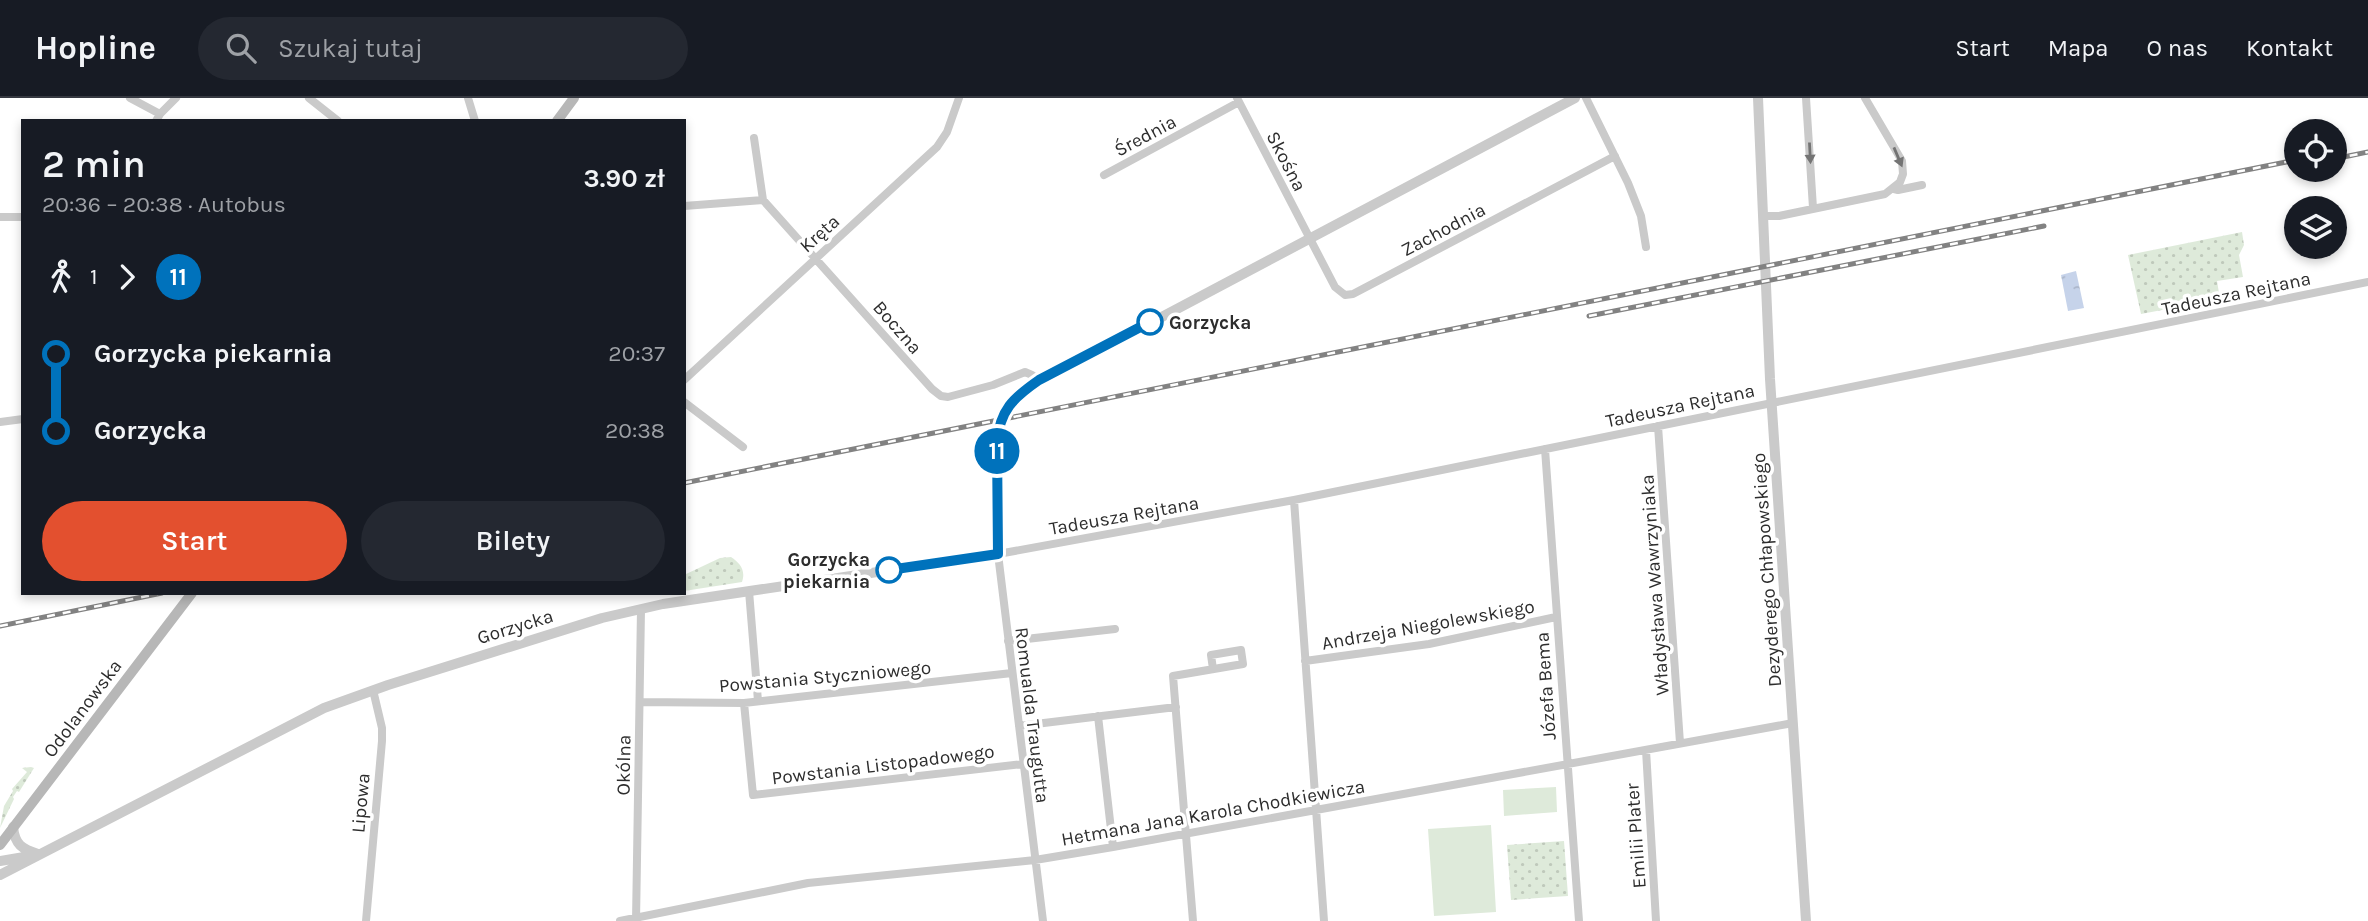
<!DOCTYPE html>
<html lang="pl">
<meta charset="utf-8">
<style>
:root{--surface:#171b24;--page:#242831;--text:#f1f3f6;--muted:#9ea1a6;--line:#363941;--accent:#e3502f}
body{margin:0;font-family:Karla,sans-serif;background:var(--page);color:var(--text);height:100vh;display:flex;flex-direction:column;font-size:26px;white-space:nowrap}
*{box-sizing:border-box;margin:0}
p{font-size:23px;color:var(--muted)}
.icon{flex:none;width:38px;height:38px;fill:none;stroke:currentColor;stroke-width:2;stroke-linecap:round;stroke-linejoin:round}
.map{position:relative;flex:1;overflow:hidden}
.panel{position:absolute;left:21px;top:21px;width:665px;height:476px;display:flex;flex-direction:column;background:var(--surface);border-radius:0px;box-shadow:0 4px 10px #0003}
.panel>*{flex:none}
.badge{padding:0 14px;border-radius:23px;font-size:24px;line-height:46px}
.tools{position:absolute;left:2284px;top:21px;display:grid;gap:14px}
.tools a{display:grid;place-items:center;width:63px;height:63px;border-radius:50%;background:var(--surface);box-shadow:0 4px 10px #0003;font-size:35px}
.map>.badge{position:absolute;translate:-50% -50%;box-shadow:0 0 0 4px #fff}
.legs{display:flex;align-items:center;gap:10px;height:77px;padding:0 21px;font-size:23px}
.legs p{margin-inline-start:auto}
.head{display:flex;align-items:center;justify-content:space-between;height:119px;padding:0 21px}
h1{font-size:38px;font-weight:600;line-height:52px}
.action{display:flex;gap:14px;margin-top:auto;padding:14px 21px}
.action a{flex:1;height:80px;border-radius:42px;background:var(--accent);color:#fff;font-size:28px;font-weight:600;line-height:80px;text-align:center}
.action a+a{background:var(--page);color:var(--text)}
ul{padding:0 21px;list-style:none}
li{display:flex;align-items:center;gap:24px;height:77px;font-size:26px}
li i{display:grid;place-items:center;width:10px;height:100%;margin:0 9px;background:currentColor}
li i::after{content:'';width:18px;height:18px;margin:-9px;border:5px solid;border-radius:50%;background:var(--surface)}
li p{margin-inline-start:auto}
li:first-child i{background:linear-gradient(#0000 50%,currentColor 0)}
li:last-child i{background:linear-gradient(currentColor 50%,#0000 0)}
header{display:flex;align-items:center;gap:42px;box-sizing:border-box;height:98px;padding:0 35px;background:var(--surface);border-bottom:2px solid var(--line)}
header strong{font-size:33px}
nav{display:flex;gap:38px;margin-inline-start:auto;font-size:24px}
.search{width:490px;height:63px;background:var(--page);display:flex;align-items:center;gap:18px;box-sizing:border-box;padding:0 24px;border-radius:38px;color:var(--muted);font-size:26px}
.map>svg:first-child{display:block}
</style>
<header>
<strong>Hopline</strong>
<div class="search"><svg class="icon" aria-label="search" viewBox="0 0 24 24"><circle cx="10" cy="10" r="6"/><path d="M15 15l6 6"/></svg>Szukaj tutaj</div>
<nav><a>Start</a><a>Mapa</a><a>O nas</a><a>Kontakt</a></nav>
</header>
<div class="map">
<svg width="2368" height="823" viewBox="0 0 2368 823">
<defs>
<pattern id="grass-dots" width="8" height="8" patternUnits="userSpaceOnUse" patternTransform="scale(1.75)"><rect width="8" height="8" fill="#deeada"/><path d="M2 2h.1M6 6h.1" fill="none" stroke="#bfc9bb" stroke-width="1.8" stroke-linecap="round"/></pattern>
<pattern id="water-ripples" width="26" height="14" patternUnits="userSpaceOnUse" patternTransform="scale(1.75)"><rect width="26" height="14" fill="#c6d3ea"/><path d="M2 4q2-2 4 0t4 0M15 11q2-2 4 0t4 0" fill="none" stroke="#aab5c9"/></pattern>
</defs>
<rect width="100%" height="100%" fill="#fff"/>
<!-- grass -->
<path fill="url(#grass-dots)" d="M2242 134 2244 147 2239 157 2243 179 2217 183 2220 201 2141 216 2128 157Z
M731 459C740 465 746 472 742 484L684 493V477L720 460Z
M31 669 34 670 19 694 17 693 13 699 14 701 0 730 4 708 13 693 12 691 27 674 22 670Z
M1564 743 1568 798 1511 802 1507 747Z"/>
<!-- garden -->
<path fill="#deeada" d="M1556 689 1557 714 1504 718 1503 692Z
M1491 727 1496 814 1434 818 1428 731Z"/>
<!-- water -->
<path fill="url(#water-ripples)" d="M2076 173 2084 210 2068 213 2061 177Z"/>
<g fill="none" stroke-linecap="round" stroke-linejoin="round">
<!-- minor -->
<path stroke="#cacaca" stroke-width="8" d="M130 0 160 16
M309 0 338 23
M468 0 475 23
M1237 0 1335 189 1345 197 1353 196 1615 58
M1586 0 1628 85 1641 118 1646 149
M1806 0 1813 110
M156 23 160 16 176 0
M754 40 763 102
M1104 77 1239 4
M1894 91 1898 92 1922 87
M684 108 763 102 932 291 941 298 948 299 993 287 1025 274 1032 277 1039 282
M1763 118H1779L1885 96 1900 84 1903 76 1902 63 1865 0
M0 119H23
M684 282 937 49 947 34 959 0
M684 304 743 349
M0 324 23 321
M1658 328 1680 645
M1545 351 1579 823
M1294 402 1324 823
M749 493 758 603
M1008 543 1115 531
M1305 563 1429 546 1556 519
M640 604 744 605 1012 575
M744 605 753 697 1023 666
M1098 618 1113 749
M1019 628 1176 609
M1646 652 1656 823
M366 823 382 643V630L373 592
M620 823 808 785 1035 762 1113 749 1793 625
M636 823 641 511
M1043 823 998 456 1294 402 2368 184
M1193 823 1173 578 1243 566 1241 552 1211 557 1213 571"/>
<!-- tertiary -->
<path stroke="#cacaca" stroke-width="10" d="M1758 0 1770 281 1806 823
M13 729C15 747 22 751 38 756
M0 763 30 758
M0 777 324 610 388 587 602 520 663 506 998 456 999 328 1006 312 1024 292 1575 0"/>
<!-- secondary -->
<path stroke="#b7b7b7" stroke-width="10" d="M557 23 574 0
M0 747 192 495"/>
<!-- rail casing -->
<g stroke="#828282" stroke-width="5">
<path id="rail" d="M2334 61 2368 54
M1589 218 2044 128
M684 385 2296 62
M0 528 162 495"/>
</g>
<!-- rail -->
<use href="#rail" stroke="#fff" stroke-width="2.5" stroke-dasharray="8" stroke-linecap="butt"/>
</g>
<!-- one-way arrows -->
<defs><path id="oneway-solid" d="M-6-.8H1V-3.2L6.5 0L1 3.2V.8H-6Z" transform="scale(1.75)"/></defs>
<g fill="#747474">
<use href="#oneway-solid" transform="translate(1810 55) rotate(87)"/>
<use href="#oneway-solid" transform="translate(1898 59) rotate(67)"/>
</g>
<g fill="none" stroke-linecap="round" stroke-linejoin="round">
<!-- line-1 casing -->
<g stroke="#fff" stroke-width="16">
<path id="line-1" d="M889 472 998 456 997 344C1000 312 1013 300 1039 282L1150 224"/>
</g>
<!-- line-1 -->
<use href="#line-1" stroke="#0072bc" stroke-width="10"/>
</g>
<!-- markers -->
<g fill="#fff" stroke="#0072bc" stroke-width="3.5">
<circle cx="1150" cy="224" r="12"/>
<circle cx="889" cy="472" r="12"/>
</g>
<g text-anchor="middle" stroke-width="7" stroke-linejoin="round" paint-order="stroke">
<!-- street labels -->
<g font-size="19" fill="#2d2d2d" stroke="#fff">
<text transform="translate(1145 37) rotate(-28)" y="7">Średnia</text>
<text transform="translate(1287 63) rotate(63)" y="7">Skośna</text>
<text transform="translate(1443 131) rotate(-28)" y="7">Zachodnia</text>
<text transform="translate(819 135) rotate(-42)" y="7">Kręta</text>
<text transform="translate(2236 195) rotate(-12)" y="7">Tadeusza Rejtana</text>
<text transform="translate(898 229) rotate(49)" y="7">Boczna</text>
<text transform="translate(1680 307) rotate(-12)" y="7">Tadeusza Rejtana</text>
<text transform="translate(1124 417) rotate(-10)" y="7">Tadeusza Rejtana</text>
<text transform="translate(1766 472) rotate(-94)" y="7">Dezyderego Chłapowskiego</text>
<text transform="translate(1654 487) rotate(-94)" y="7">Władysława Wawrzyniaka</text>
<text transform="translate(1428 526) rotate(-10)" y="7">Andrzeja Niegolewskiego</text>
<text transform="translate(515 528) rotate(-17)" y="7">Gorzycka</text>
<text transform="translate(825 578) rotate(-5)" y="7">Powstania Styczniowego</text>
<text transform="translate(1545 588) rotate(-94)" y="7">Józefa Bema</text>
<text transform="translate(82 610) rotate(-53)" y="7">Odolanowska</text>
<text transform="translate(1033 617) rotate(83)" y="7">Romualda Traugutta</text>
<text transform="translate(883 666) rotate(-7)" y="7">Powstania Listopadowego</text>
<text transform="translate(623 667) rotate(-89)" y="7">Okólna</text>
<text transform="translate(360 705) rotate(-85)" y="7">Lipowa</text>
<text transform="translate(1213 714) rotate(-10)" y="7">Hetmana Jana Karola Chodkiewicza</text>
<text transform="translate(1635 738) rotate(-94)" y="7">Emilii Plater</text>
</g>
<!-- stop labels -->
<g font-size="19" font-weight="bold" fill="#2d2d2d" stroke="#fff" text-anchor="start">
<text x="1169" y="231">Gorzycka</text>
<text x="870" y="468" text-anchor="end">Gorzycka<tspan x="870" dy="22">piekarnia</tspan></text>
</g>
</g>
</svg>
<div class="tools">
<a><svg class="icon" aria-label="locate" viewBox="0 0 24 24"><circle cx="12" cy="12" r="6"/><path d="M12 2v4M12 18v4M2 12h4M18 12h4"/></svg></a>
<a><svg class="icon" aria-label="layers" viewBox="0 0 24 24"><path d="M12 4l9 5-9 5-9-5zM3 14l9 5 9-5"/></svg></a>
</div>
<b class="badge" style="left:997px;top:353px;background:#0072bc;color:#fff">11</b>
<section class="panel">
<div class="head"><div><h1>2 min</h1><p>20:36 – 20:38 · Autobus</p></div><b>3.90 zł</b></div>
<div class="legs"><svg class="icon" aria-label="walk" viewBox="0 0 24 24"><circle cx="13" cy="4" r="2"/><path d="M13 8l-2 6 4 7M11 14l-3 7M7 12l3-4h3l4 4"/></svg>1<svg class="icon" aria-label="forward" viewBox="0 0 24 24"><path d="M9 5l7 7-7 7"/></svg><b class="badge" style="background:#0072bc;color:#fff">11</b></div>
<ul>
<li><i style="color:#0072bc"></i><b>Gorzycka piekarnia</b><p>20:37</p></li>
<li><i style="color:#0072bc"></i><b>Gorzycka</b><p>20:38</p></li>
</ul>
<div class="action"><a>Start</a><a>Bilety</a></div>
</section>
</div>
